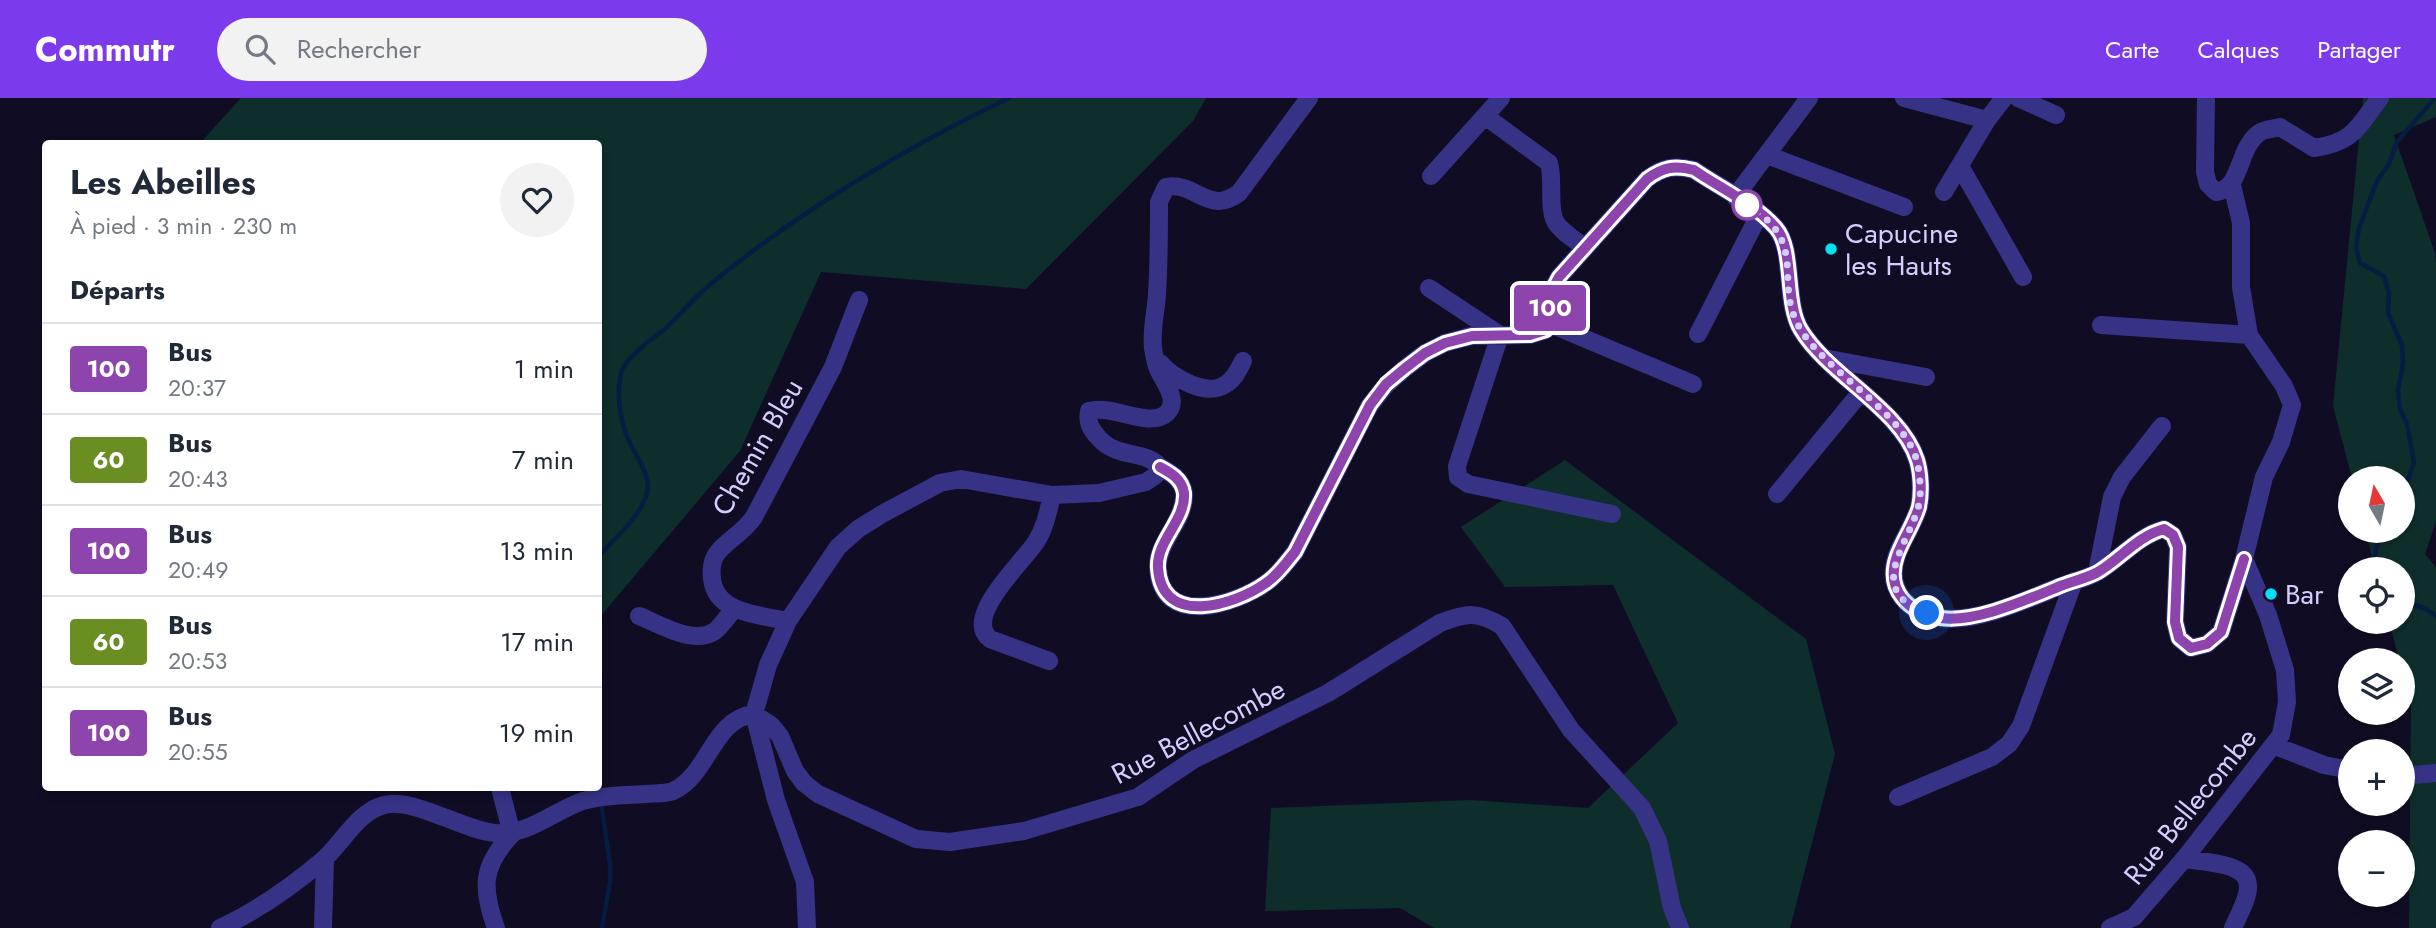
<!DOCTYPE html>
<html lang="fr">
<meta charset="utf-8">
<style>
:root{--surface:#fff;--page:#f2f2f3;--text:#1f2937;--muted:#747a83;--line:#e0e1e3;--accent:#7c3aed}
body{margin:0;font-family:Jost,sans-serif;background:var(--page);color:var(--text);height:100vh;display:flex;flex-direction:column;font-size:26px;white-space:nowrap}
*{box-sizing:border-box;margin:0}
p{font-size:23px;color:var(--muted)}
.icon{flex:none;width:38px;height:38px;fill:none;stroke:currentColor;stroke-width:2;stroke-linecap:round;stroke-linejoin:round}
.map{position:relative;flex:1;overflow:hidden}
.details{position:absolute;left:42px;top:42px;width:560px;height:651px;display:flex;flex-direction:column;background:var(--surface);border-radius:7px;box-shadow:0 4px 10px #0003}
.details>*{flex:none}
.badge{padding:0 14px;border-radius:5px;font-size:24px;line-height:46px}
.needle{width:46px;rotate:351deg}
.tools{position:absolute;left:2338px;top:368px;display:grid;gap:14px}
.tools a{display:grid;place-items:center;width:77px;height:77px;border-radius:50%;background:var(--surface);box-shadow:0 4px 10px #0003;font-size:35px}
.you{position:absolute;width:35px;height:35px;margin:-18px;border:5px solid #fff;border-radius:50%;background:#1a73e8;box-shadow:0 0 0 10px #1a73e833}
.map>.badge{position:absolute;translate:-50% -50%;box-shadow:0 0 0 4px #fff}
h2{padding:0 28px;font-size:26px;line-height:63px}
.round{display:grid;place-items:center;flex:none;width:74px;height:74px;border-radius:37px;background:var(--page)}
.overview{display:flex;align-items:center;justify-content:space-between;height:119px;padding:0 28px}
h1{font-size:33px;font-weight:700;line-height:52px}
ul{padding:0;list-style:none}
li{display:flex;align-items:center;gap:21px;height:91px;padding:0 28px;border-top:2px solid var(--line)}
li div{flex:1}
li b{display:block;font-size:26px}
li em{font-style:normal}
li .badge{min-width:77px;font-weight:700;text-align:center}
header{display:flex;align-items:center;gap:42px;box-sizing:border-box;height:98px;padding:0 35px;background:var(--accent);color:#fff}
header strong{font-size:33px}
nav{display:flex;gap:38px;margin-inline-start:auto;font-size:24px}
.search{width:490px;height:63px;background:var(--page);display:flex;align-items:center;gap:18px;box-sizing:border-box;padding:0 24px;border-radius:38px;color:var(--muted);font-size:26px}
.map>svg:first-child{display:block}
</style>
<header>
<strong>Commutr</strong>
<div class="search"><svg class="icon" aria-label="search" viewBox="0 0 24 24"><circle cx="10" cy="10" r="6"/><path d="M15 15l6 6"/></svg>Rechercher</div>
<nav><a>Carte</a><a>Calques</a><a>Partager</a></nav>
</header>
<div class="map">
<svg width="2436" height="830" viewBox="0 0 2436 830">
<rect width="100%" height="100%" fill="#100c23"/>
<!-- green -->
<path fill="#0e2e2c" d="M241 0H1206L1193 23 1026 191 821 174 740 353 599 520 598 46 200 45Z
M2363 0H2436V19L2394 37 2435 155 2436 165V424L2425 456 2436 469V830H2409L2411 606 2403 575V562H2399L2389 523H2403V471H2375L2365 432H2403V380H2352L2333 308Z
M1565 362 1806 541 1835 656 1790 830H1434L1400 810 1265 813 1271 710 1470 702 1588 710 1678 625 1613 487 1505 489 1461 429Z"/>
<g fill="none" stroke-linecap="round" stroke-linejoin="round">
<!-- stream -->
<path stroke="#051c43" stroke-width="4.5" d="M2403 397 2414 364 2407 326 2400 311 2398 292 2403 266 2402 247 2388 215 2389 195 2384 178 2360 165 2356 149 2359 130 2377 83 2389 66 2397 44 2435 0
M598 459C614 441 636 423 645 401 656 377 631 355 625 333 619 314 617 294 621 275 625 259 653 241 666 230 680 217 692 202 707 189 795 116 906 49 1009 0
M2376 471C2373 458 2377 443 2384 432
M2403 503 2426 511 2436 518
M601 704 610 766V784L602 830"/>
<!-- minor -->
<path stroke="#363386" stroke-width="18" d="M1904 0 1987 22
M2018 0 2056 17
M2206 0 2205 74 2208 86 2216 94C2242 91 2237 51 2259 35 2264 31 2274 31 2280 29L2314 50C2354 44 2357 30 2380 0
M1485 18 1549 65C1554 82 1548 109 1555 123 1560 133 1576 142 1585 150
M1767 57 1904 109
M1960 68 2023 179
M1431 78 1501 0
M1944 94 1987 22 2004 0
M1735 99 1809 0
M1429 190 1500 237 1457 368 1458 379 1468 386 1612 416
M1550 226 1693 286
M2101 227 2249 237
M1698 236 1760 115
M1824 260 1926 279
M1159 264C1172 279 1206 300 1226 286 1235 281 1238 272 1243 263
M1160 369C1171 375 1182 381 1184 395 1186 422 1157 443 1158 470 1161 530 1235 507 1266 485 1278 477 1286 465 1295 454L1370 307 1386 287 1404 271 1425 255 1445 245 1471 238 1530 237 1546 232 1550 226 1552 192 1559 179 1647 81C1663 69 1675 67 1694 72 1721 90 1755 106 1776 130 1795 152 1784 204 1801 232 1829 278 1900 310 1917 362 1921 375 1922 395 1919 409 1914 426 1903 441 1897 457 1885 492 1908 515 1941 520 1976 525 2026 502 2058 489 2071 484 2086 481 2098 474 2121 460 2138 438 2164 431L2173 437 2178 449 2175 524 2179 540 2191 550 2207 546 2221 534 2244 461
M1777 396 1861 294
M2097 474 2112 399 2122 379 2162 328
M639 518C660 526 693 548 715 533 722 527 728 518 734 511
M788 523C761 517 716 516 712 481 711 472 712 461 718 454 729 441 744 434 754 419L833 269 859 202
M1049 563 990 541C962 519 1024 463 1036 444 1045 430 1048 414 1052 397
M2273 647 2324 667 2350 672
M2403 678 2436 675
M1898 699 1992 659 2009 646 2021 628 2074 483
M2184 761C2201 764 2247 764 2248 787 2249 800 2238 818 2233 830
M220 830C257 813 291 789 322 763 342 746 357 714 384 707 413 699 462 732 495 735 526 739 555 712 583 703 603 697 626 697 646 696 655 695 665 696 673 693 709 677 712 621 754 616L771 627 780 638 795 673 804 685 818 696 916 741 950 744 1024 733 1138 699 1193 662 1328 595 1440 525C1467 515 1477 513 1502 528L1571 632 1642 710 1658 743 1672 810 1680 830
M323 830 325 761
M496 830C481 789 482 768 512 736L500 690
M807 830 805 784 776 702 754 616 768 567 788 523 838 449 858 431 882 416 940 385 961 381 1052 397 1099 395 1146 384 1156 377 1160 369C1145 351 1116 362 1097 338 1090 330 1087 324 1089 313 1113 306 1149 331 1167 315 1180 302 1163 283 1158 271 1155 264 1154 257 1153 250 1151 232 1156 214 1157 196 1159 165 1159 135 1159 104L1166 89C1196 83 1208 118 1239 95L1309 0
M2110 830 2134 819 2184 761 2281 637 2287 604 2285 572 2268 517 2244 461 2264 379 2281 344 2292 307 2284 288 2249 237 2241 189V125L2232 87"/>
</g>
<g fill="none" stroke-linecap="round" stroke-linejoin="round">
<!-- line casing -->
<g stroke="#fff" stroke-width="16">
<path id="line" d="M1160 369C1171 375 1182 381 1184 395 1186 422 1156 443 1158 470 1162 530 1235 507 1266 485 1278 477 1286 465 1295 454L1370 307 1386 286 1404 271 1425 255 1445 245 1472 238 1530 237 1546 232 1550 226 1552 192 1559 179 1647 81C1663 69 1675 67 1694 72 1720 90 1755 106 1776 130 1795 152 1784 204 1801 232 1829 278 1901 311 1917 362 1921 375 1922 395 1919 409 1914 426 1903 441 1897 458 1885 492 1908 515 1941 520 1977 525 2030 500 2063 487 2074 483 2087 480 2098 474 2121 460 2138 438 2164 431L2173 437 2178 449 2175 524 2179 540 2191 550 2207 546 2221 534 2244 461"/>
</g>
<!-- line -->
<use href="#line" stroke="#8e44ad" stroke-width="10"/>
<!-- walk -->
<path stroke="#d4ceff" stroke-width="7" stroke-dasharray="0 12.6" d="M1747 107C1812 146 1771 184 1801 232 1828 276 1910 318 1918 368 1920 381 1922 397 1918 410 1906 451 1865 493 1927 515"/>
</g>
<!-- markers -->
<circle fill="#fff" stroke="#8e44ad" stroke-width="3.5" cx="1747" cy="107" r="14"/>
<g fill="#00e0f9" stroke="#100c23" stroke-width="2.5">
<circle cx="1831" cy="151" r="7"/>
<circle cx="2271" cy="496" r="7"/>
</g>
<g text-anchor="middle" stroke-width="6" stroke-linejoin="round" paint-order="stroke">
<!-- poi labels -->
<g font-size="28" fill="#d4ceff" stroke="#100c23" text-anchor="start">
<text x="1845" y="145">Capucine<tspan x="1845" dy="32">les Hauts</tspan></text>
<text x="2285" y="506">Bar</text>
</g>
<!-- street labels -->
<g font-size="28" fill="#d4ceff" stroke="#100c23">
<text transform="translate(757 349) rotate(-60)" y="10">Chemin Bleu</text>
<text transform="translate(1198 633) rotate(-28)" y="10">Rue Bellecombe</text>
<text transform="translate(2190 708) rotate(-51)" y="10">Rue Bellecombe</text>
</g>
</g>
</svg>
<div class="tools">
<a><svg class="needle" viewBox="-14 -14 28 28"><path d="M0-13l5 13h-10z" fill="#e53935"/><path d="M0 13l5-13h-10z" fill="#747a83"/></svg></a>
<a><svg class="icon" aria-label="locate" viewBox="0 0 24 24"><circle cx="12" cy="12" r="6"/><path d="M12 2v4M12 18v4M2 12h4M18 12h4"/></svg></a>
<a><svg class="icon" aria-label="layers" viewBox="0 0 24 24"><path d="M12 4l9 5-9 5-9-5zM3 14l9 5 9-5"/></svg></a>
<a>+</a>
<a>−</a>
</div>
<div class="you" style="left:1927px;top:515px"></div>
<b class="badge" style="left:1550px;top:210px;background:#8e44ad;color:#fff">100</b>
<section class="details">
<div class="overview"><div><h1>Les Abeilles</h1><p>À pied · 3 min · 230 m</p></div><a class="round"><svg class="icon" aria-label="heart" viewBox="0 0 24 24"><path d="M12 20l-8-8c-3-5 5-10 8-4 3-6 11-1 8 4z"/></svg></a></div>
<h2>Départs</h2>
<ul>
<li><span class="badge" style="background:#8e44ad;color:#fff">100</span><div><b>Bus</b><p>20:37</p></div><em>1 min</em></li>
<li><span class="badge" style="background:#6b8e23;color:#fff">60</span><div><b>Bus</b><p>20:43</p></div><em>7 min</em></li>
<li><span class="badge" style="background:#8e44ad;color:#fff">100</span><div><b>Bus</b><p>20:49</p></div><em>13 min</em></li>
<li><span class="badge" style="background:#6b8e23;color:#fff">60</span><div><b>Bus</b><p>20:53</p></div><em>17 min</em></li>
<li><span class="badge" style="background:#8e44ad;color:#fff">100</span><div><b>Bus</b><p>20:55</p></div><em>19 min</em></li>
</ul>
</section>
</div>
